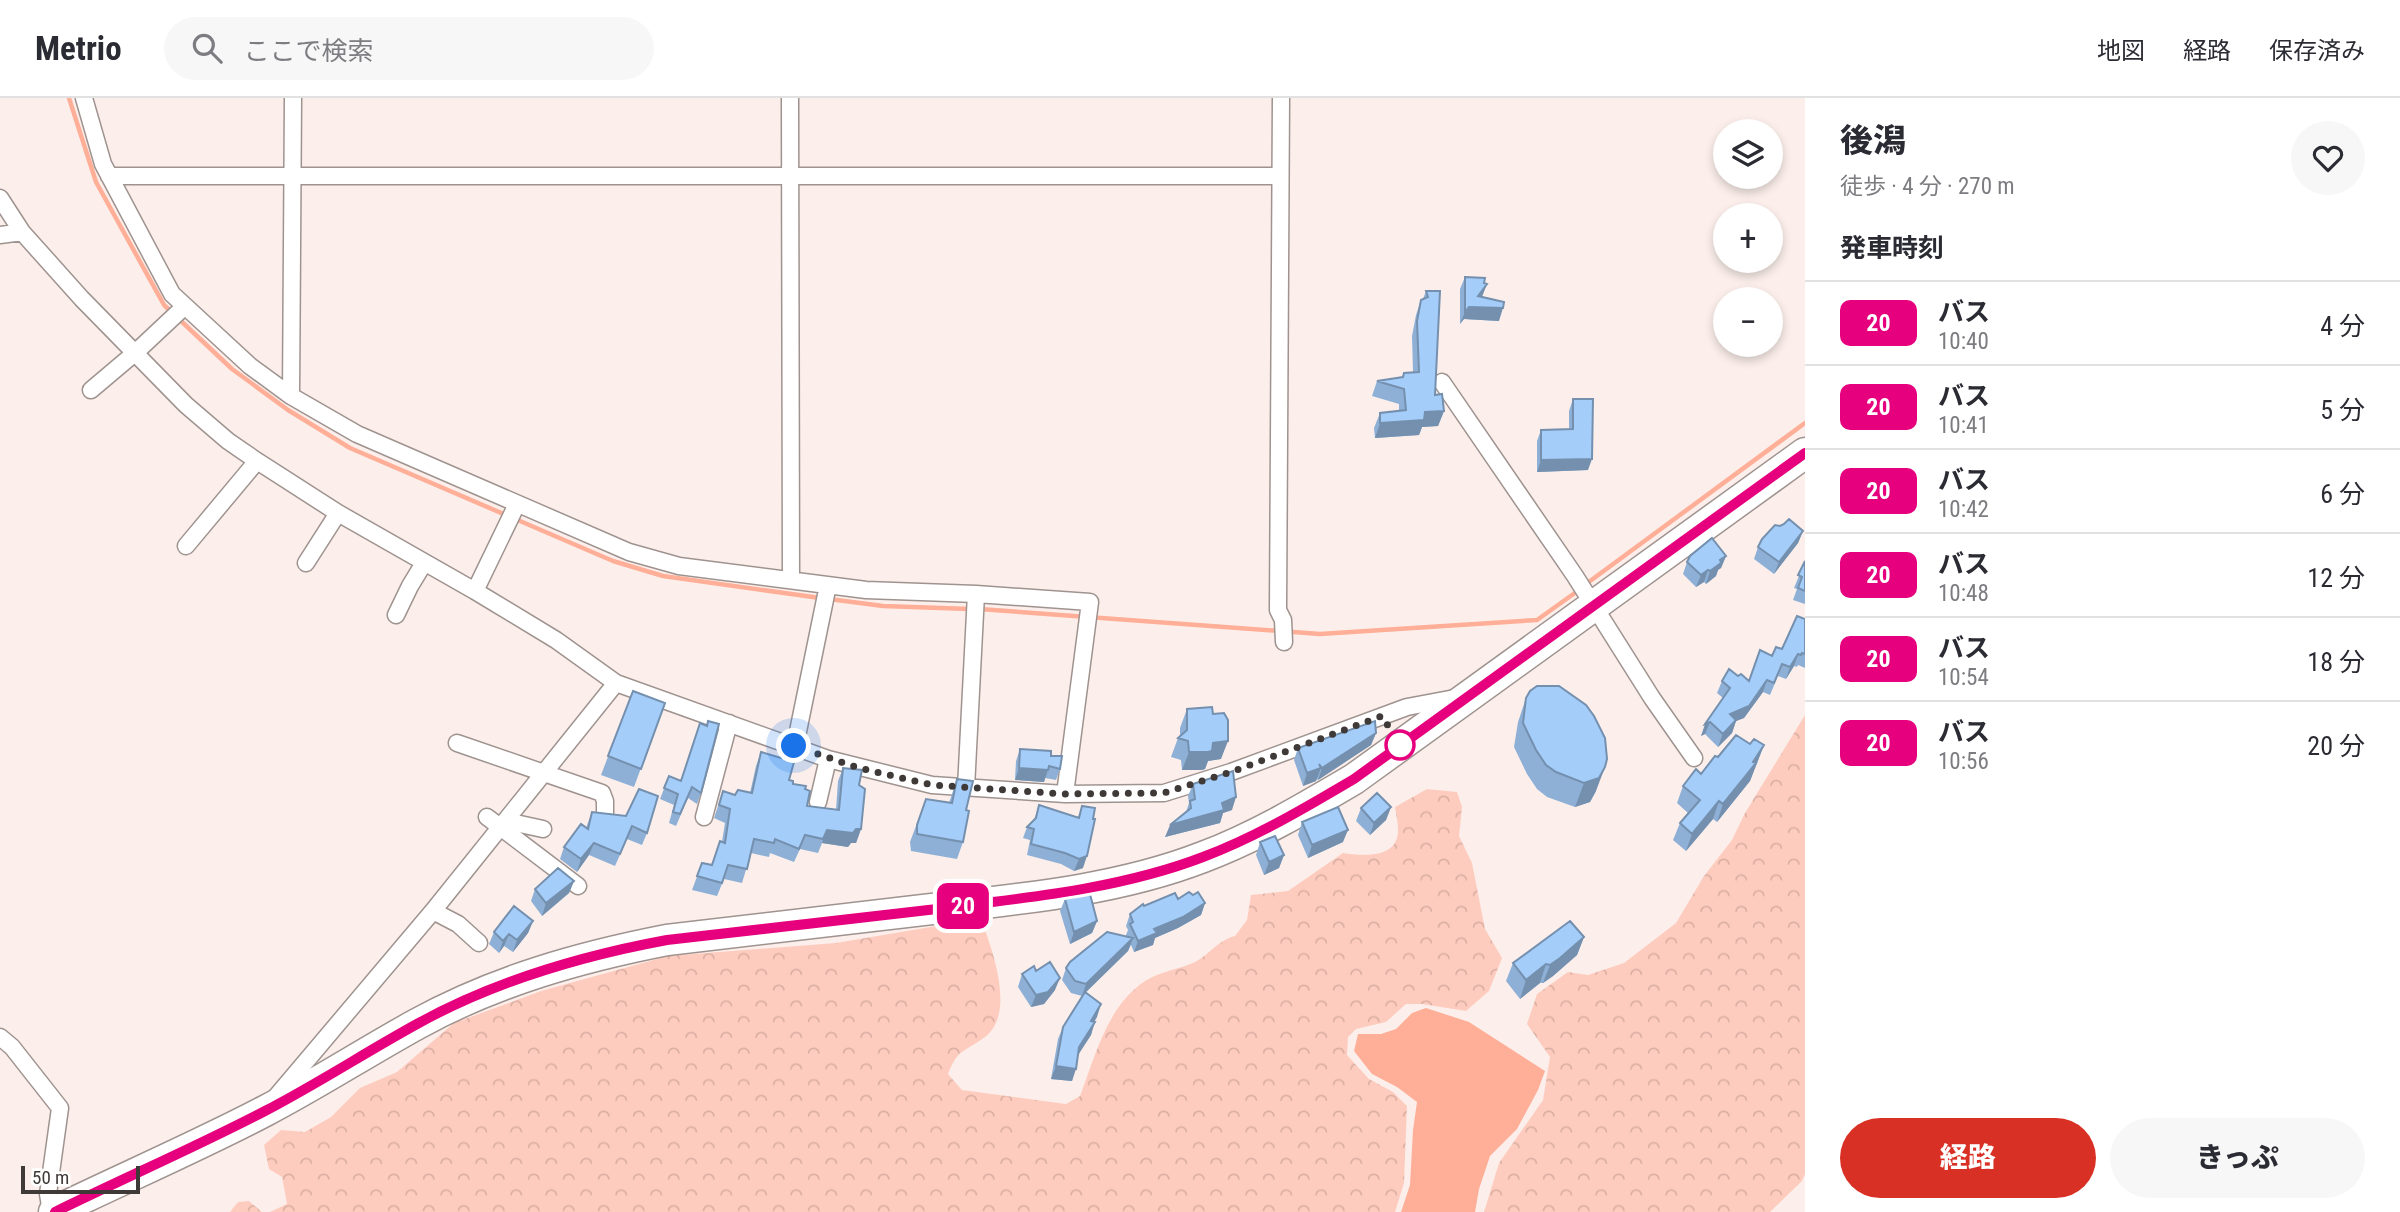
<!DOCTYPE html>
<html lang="ja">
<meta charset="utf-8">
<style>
:root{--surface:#fff;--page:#f7f7f7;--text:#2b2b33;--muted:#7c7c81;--line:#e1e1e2;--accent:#d93025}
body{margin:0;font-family:"Roboto Condensed","Noto Sans JP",sans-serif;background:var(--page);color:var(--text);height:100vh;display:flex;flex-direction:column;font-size:26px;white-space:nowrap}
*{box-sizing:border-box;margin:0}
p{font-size:23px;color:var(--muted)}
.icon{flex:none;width:38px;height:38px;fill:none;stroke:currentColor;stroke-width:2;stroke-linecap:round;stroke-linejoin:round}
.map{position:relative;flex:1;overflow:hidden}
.details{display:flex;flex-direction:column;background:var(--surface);width:595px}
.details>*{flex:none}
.badge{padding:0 14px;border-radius:10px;font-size:24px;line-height:46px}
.buttons{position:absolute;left:1713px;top:21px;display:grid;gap:14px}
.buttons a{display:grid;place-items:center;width:70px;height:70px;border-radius:50%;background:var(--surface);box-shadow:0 4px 10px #0003;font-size:35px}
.scale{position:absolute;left:21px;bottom:18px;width:119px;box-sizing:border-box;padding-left:7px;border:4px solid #3f3a38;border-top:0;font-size:19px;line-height:24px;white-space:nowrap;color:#3f3a38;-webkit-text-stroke:5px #fff;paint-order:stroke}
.you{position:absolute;width:35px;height:35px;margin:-18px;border:5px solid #fff;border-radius:50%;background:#1a73e8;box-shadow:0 0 0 10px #1a73e833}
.map>.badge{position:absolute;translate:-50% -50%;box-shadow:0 0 0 4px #fff}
h2{padding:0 35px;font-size:26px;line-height:63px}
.round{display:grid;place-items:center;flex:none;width:74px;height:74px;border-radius:37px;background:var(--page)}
.overview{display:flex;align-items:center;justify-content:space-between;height:119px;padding:0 35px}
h1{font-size:33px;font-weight:800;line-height:52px}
.button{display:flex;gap:14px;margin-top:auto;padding:14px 35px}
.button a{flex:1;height:80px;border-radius:42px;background:var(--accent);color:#fff;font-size:28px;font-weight:800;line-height:80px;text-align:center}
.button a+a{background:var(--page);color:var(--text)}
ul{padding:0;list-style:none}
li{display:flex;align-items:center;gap:21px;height:84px;padding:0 35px;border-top:2px solid var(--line)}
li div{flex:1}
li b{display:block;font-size:26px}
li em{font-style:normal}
li .badge{min-width:77px;font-weight:700;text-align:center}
header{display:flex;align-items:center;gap:42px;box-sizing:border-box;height:98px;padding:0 35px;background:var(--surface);border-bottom:2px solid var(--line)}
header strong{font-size:33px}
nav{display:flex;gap:38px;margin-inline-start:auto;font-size:24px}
.search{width:490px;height:63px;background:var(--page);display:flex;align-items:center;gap:18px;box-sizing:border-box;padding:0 24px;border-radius:38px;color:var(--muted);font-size:26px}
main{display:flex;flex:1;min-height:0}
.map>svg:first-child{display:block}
</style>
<header>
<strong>Metrio</strong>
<div class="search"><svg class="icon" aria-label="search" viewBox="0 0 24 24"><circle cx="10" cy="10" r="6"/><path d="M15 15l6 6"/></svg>ここで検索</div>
<nav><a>地図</a><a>経路</a><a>保存済み</a></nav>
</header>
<main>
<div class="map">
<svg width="1805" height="1114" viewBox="0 0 1805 1114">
<defs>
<pattern id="forest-crowns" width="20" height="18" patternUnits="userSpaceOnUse" patternTransform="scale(1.75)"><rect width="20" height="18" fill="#feccbe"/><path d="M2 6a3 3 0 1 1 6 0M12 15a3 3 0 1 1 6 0" fill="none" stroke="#dbb0a4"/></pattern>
</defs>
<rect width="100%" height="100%" fill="#fcefeb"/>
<!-- forest -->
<path fill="url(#forest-crowns)" d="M1805 617V1076L1802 1083 1770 1114H1484L1499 1065 1543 1002 1550 959 1527 926 1537 896 1568 874 1588 877 1624 865 1676 825 1704 778 1732 742 1745 715Z
M1427 691 1457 694 1462 709 1459 738 1472 765 1485 831 1502 860 1489 893 1466 913 1422 906H1406L1386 924 1356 931 1348 939 1347 957 1369 981 1393 994 1407 1008 1404 1085 1395 1114H270L287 1106 282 1079 269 1071 264 1047 281 1032 305 1034 331 1019 360 990 397 974 454 925 541 893 668 858 836 845 966 823 985 832C995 860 1014 917 985 939 965 954 958 950 948 976L962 992 1066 1006 1080 998C1095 959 1107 908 1145 883 1158 874 1180 871 1195 864 1210 856 1218 842 1235 838L1247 822 1251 797 1288 793 1343 755C1363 758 1398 761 1398 732 1398 724 1396 716 1395 709Z
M249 1103 262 1114H230L238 1104Z"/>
<!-- water -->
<path fill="#ffae97" d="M1426 910 1469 924 1545 973 1538 992 1517 1031 1490 1058 1479 1091 1475 1114H1401L1410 1087 1413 1032 1417 1004 1397 989 1372 976 1354 953 1358 936H1381L1396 931 1412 915Z"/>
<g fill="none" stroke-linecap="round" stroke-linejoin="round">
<!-- stream -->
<path stroke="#ffae97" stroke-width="4.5" d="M69 0 96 84 164 207 232 271 288 312 350 350 613 463 663 478 820 500
M1586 486 1805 325
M829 501 883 508 970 511
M979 511 1320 536 1537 522 1579 492"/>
<!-- street casing -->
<g stroke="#9f938f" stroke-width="19">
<path id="street" d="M84 0 103 66 172 196 250 268 291 298 357 336 629 454 679 468 866 492 976 496 1090 504 1065 696
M790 0 791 482
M1281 0 1278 512 1283 522 1284 544
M109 78H1280
M0 100 22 134 82 201 186 307 228 343 257 363 338 415 475 493 556 542 616 585 828 661 932 687 1065 696 1164 695 1231 674 1407 609 1455 600
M0 137 22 134
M1442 284 1575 478 1652 600 1694 660
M91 292 136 254 185 208
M291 298 293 0
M186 448 257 363
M306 465 338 415
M475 493 517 406
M396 517 410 488 424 465
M457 645 602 695 605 703V715
M795 648 828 487
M966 690 976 496
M818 704 828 661
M487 719 578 788
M704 719 729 625
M506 723 543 731
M433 813 458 826 479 845
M0 939 12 949 60 1010 48 1096 51 1114
M275 1000 433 813 616 585"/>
</g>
<!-- highway casing -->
<g stroke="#9f938f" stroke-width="33">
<path id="highway" d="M54 1114C124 1080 196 1049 265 1013 317 986 366 954 417 926 495 883 580 859 667 842 756 831 844 821 932 811 1022 801 1118 792 1203 759 1256 739 1305 710 1354 681L1805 355"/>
</g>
<!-- street -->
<use href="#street" stroke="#fff" stroke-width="16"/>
<!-- highway -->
<use href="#highway" stroke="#fff" stroke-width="30"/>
</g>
<!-- wall -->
<path fill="#8eb0d6" d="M1465 179 1499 223 1464 221 1460 226V191Z
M1426 193H1440L1435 297 1444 313 1438 328 1422 329 1419 337 1375 340 1374 330 1380 315 1399 313V306L1372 298 1377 283 1402 279 1404 275 1413 274 1412 238 1416 217 1421 202 1423 201Z
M1573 301 1588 372 1537 374V343L1541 332 1569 331V313Z
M1803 433 1798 445 1774 476 1754 461 1758 449Z
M1726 458 1721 470 1718 472 1716 478 1706 486 1704 484 1696 489 1683 476 1687 464Z
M1805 463V506L1793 502 1797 491 1794 490Z
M1805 521V570L1798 567 1797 569 1794 568 1786 581 1778 578 1770 597 1763 594 1744 620 1736 623 1732 635 1718 649 1705 636 1701 638 1723 600 1717 595 1722 583 1738 578 1749 583 1772 558 1782 551Z
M633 593 665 605 634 689 601 677Z
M1526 600 1596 693 1590 704 1575 709 1547 699 1537 691 1527 676 1514 649 1518 624Z
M1187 611 1213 616 1221 661 1208 663 1205 671 1202 672H1182L1181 662 1171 659 1178 640 1180 639V630Z
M1376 635 1371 647 1318 682 1317 681 1316 683 1303 688 1294 662 1298 650Z
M785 643 789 682 793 686 805 691 807 708 836 712 838 683 843 670 859 687 861 731 856 745H851L848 749 822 745 818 755 800 751 794 764 770 755 769 759 751 755 742 785 724 781 717 798 692 792 702 765 711 767 722 744 725 725 714 720 723 693 735 697 750 695 756 668 761 654 780 660Z
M1750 646 1764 647 1750 683 1717 724 1713 721 1686 753 1673 742 1680 725 1688 715 1677 705 1683 688 1701 676 1718 659Z
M1020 651 1051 658 1060 671 1056 682 1045 680 1044 684 1015 682 1016 663Z
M669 678 681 683 701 695 697 706 688 700 676 728 669 725 674 707 660 701Z
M957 681 963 744 957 761 911 753 910 744 926 701 949 705Z
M1193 686 1232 712 1223 715 1220 725 1165 739 1186 714 1189 705 1188 698Z
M1039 707 1078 719 1082 708 1083 770 1074 773 1061 766 1027 757 1030 742 1023 740 1027 729 1034 722Z
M1391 709 1386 722 1370 737 1356 723 1361 710Z
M592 714 647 735 642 747 627 741 615 768 589 757 577 774 560 761 564 749 586 730Z
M1302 724 1343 744 1308 760 1298 737Z
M1260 744 1284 757 1279 770 1264 777 1256 757Z
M574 783 569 795 542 818 531 803 535 791Z
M1065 801 1097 823 1092 835 1070 846 1060 813Z
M1178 801 1205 805 1201 817 1178 830 1155 840 1153 847 1134 854 1131 847 1128 853 1085 895 1097 919 1094 924 1091 937 1078 956 1072 983 1051 981 1058 941 1063 929 1082 898 1071 895 1062 882 1066 870 1126 839V837L1128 832 1126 828 1130 816 1144 808Z
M533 823 528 835 513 854 504 848 499 855 489 846 494 834Z
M1584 839 1577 857 1553 878 1543 885H1540L1520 901 1506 883 1513 865Z
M1036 873 1055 892 1044 906 1031 909 1018 889 1022 876Z"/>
<!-- shaded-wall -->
<path fill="#7490ae" d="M1487 186 1482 199 1503 210 1499 223 1464 221 1460 226 1465 214Z
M1444 313 1438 328 1422 329 1419 337 1375 340 1380 325 1425 314Z
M1592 361 1588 372 1537 374 1541 362Z
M1803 433 1798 445 1774 476 1779 464Z
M1726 458 1721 470 1718 472 1716 478 1706 486 1710 473Z
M1708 472 1704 484 1696 489 1701 477Z
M1798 556 1794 568 1786 581 1790 569Z
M1767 582 1763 594 1744 620 1736 623 1732 635 1718 649 1730 616Z
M1710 624 1705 636 1701 638 1705 626Z
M1376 635 1371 647 1318 682 1322 670Z
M1228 643 1221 661 1208 663 1205 671 1202 672H1182L1189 654 1213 645Z
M1764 647 1750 683 1717 724 1723 706Z
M1605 669 1596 693 1590 704 1575 709 1584 685Z
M1019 670 1048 672 1044 684 1015 682Z
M1321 670 1316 683 1303 688 1307 675Z
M1236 699 1232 712 1223 715 1220 725 1165 739 1170 727Z
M1719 703 1713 721 1686 753 1692 736Z
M1391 709 1386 722 1370 737 1374 725Z
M861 731 856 745H851L848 749 822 745 818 755 827 732Z
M1348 732 1343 744 1308 760 1312 747Z
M594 745 589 757 577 774 581 761Z
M1284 757 1279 770 1264 777 1269 764Z
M1087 758 1083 770 1074 773 1079 761Z
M574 783 569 795 542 818 546 805Z
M1205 805 1201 817 1178 830 1155 840 1153 847 1134 854 1138 843 1154 831Z
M533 823 528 835 513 854 517 842Z
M1097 823 1092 835 1070 846 1074 834Z
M509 836 504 848 499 855 503 843Z
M1584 839 1577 857 1553 878 1543 885 1550 867Z
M1133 840 1128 853 1082 898 1086 886Z
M1546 866 1540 885 1520 901 1526 882Z
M1060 880 1055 892 1044 906 1031 909 1036 897Z
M1101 906 1097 919 1087 935 1091 923Z
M1095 924 1091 937 1075 962 1079 949Z
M1056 968 1076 971 1072 983 1051 981Z"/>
<!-- building -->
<path fill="#a5cdf9" stroke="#7490ae" stroke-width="2" d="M1465 179 1485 180 1484 185 1487 186 1478 198 1504 204 1503 210 1469 209 1465 214Z
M1426 193H1440L1435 297 1442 296 1444 313 1425 314 1424 322 1380 325V315L1406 312 1404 291 1377 283 1403 279 1404 275 1419 274 1417 223 1421 202 1428 199Z
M1573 301H1593L1592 361 1541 362V332L1573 331Z
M1789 421 1803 433 1779 464 1758 449 1762 441 1775 427 1780 428 1784 426Z
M1712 440 1726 458 1720 462 1721 465 1710 473 1708 472 1701 477 1687 464 1690 458Z
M1805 463V493L1798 490 1802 479 1798 477Z
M1797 518 1805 521V556L1802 555 1801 557 1798 556 1790 569 1782 566 1774 585 1767 582 1749 608 1730 616 1736 622 1723 636 1710 624 1705 626 1730 590 1722 583 1729 571 1738 578 1741 576 1749 583 1760 552 1772 558 1776 549 1782 551Z
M1537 588H1559L1586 607 1594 618 1605 640 1607 661 1605 669 1599 680 1584 685 1556 674 1546 667 1536 652 1523 625 1526 600 1530 593Z
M633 593 665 605 641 671 608 658Z
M1212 609 1213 616 1224 615 1228 622V643L1213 645 1212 653 1208 654H1189L1188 643 1178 640 1187 632V611Z
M708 623 719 626 701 695 692 689 680 716 673 714 678 696 664 690 669 678 681 683 700 625 707 628Z
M1375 623 1376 635 1322 670 1319 666 1321 670 1307 675 1298 650Z
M1736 637 1750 646 1754 641 1764 647 1753 664 1756 665 1723 706 1719 703 1692 736 1680 725 1700 702 1683 688 1696 671 1701 676 1715 658 1718 659Z
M785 643 799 646 789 682 793 683V686L806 688 805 691 810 693 807 708 839 712 843 670 862 672 859 687 865 691 861 731H856L853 735 827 732 823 741 805 737 799 751 775 741 774 745 754 741 747 771 728 767 722 785 697 778 702 765 712 767 720 743 725 745 730 711 719 707 723 693 735 697 738 692 752 695 761 654 781 660Z
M1020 651 1051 653V658H1062L1060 671 1049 668 1048 672 1019 670Z
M1233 673 1236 699 1222 705 1224 712 1170 727 1191 710 1190 703 1195 701 1193 686Z
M957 681 973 683 966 712 969 713 963 744 917 736V727L926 701 952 705Z
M639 691 658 698 647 735 632 728 620 756 594 745 581 761 564 749 581 726 588 731 592 714 626 718Z
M1377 695 1391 709 1374 725 1361 710Z
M1039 707 1079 720 1082 708 1095 710 1093 721H1095L1087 758 1079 761 1065 755 1031 746 1034 731 1027 729 1036 720Z
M1338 709 1348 732 1312 747 1302 724Z
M1275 738 1284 757 1269 764 1260 744Z
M558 770 574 783 546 805 535 791Z
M1189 794 1193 797 1198 794 1205 805 1183 819 1154 831 1157 835 1138 843 1130 826 1133 824 1130 816 1143 806 1144 808 1175 795 1178 801Z
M1090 796 1097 823 1074 834 1065 801Z
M514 808 533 823 517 842 509 836 503 843 494 834Z
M1570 823 1584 839 1560 860 1550 867 1546 866 1526 882 1513 865Z
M1107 834 1133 840 1086 886 1075 883 1066 870 1070 864Z
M1050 864 1060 880 1048 894 1036 897 1022 876 1034 868 1036 873Z
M1085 894 1101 906 1091 923 1095 924 1079 949 1076 971 1056 968 1063 929Z"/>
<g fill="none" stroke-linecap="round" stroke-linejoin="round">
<!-- line casing -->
<g stroke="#fff" stroke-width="16">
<path id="line" d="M55 1114C124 1080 196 1049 265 1013 317 986 366 954 417 926 495 883 580 858 667 842 757 831 847 821 937 811 1025 800 1120 791 1203 759 1256 739 1305 710 1354 681L1805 355"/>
</g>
<!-- line -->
<use href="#line" stroke="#e6007e" stroke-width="10"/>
<!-- walk -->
<path stroke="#3f3a38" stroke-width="7" stroke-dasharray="0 12.6" d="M794 648 859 670 932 687 1065 696 1164 695 1231 674 1382 618 1400 647"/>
</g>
<!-- markers -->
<circle fill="#fff" stroke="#e6007e" stroke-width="3.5" cx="1400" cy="647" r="14"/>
</svg>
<div class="buttons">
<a><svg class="icon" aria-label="layers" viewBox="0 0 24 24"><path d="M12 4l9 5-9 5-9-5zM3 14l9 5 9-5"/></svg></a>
<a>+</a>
<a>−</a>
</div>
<div class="scale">50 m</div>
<div class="you" style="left:794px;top:648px"></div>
<b class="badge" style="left:963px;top:808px;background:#e6007e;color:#fff">20</b>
</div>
<section class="details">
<div class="overview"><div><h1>後潟</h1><p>徒歩 · 4 分 · 270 m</p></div><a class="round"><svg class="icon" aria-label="heart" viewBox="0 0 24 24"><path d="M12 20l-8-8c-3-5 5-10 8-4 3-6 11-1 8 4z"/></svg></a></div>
<h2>発車時刻</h2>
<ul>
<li><span class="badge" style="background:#e6007e;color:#fff">20</span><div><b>バス</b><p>10:40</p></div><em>4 分</em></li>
<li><span class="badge" style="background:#e6007e;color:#fff">20</span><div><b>バス</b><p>10:41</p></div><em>5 分</em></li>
<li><span class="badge" style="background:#e6007e;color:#fff">20</span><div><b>バス</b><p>10:42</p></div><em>6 分</em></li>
<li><span class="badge" style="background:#e6007e;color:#fff">20</span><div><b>バス</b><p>10:48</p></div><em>12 分</em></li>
<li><span class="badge" style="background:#e6007e;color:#fff">20</span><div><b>バス</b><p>10:54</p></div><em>18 分</em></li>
<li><span class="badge" style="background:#e6007e;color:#fff">20</span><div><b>バス</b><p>10:56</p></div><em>20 分</em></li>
</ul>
<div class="button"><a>経路</a><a>きっぷ</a></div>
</section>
</main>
